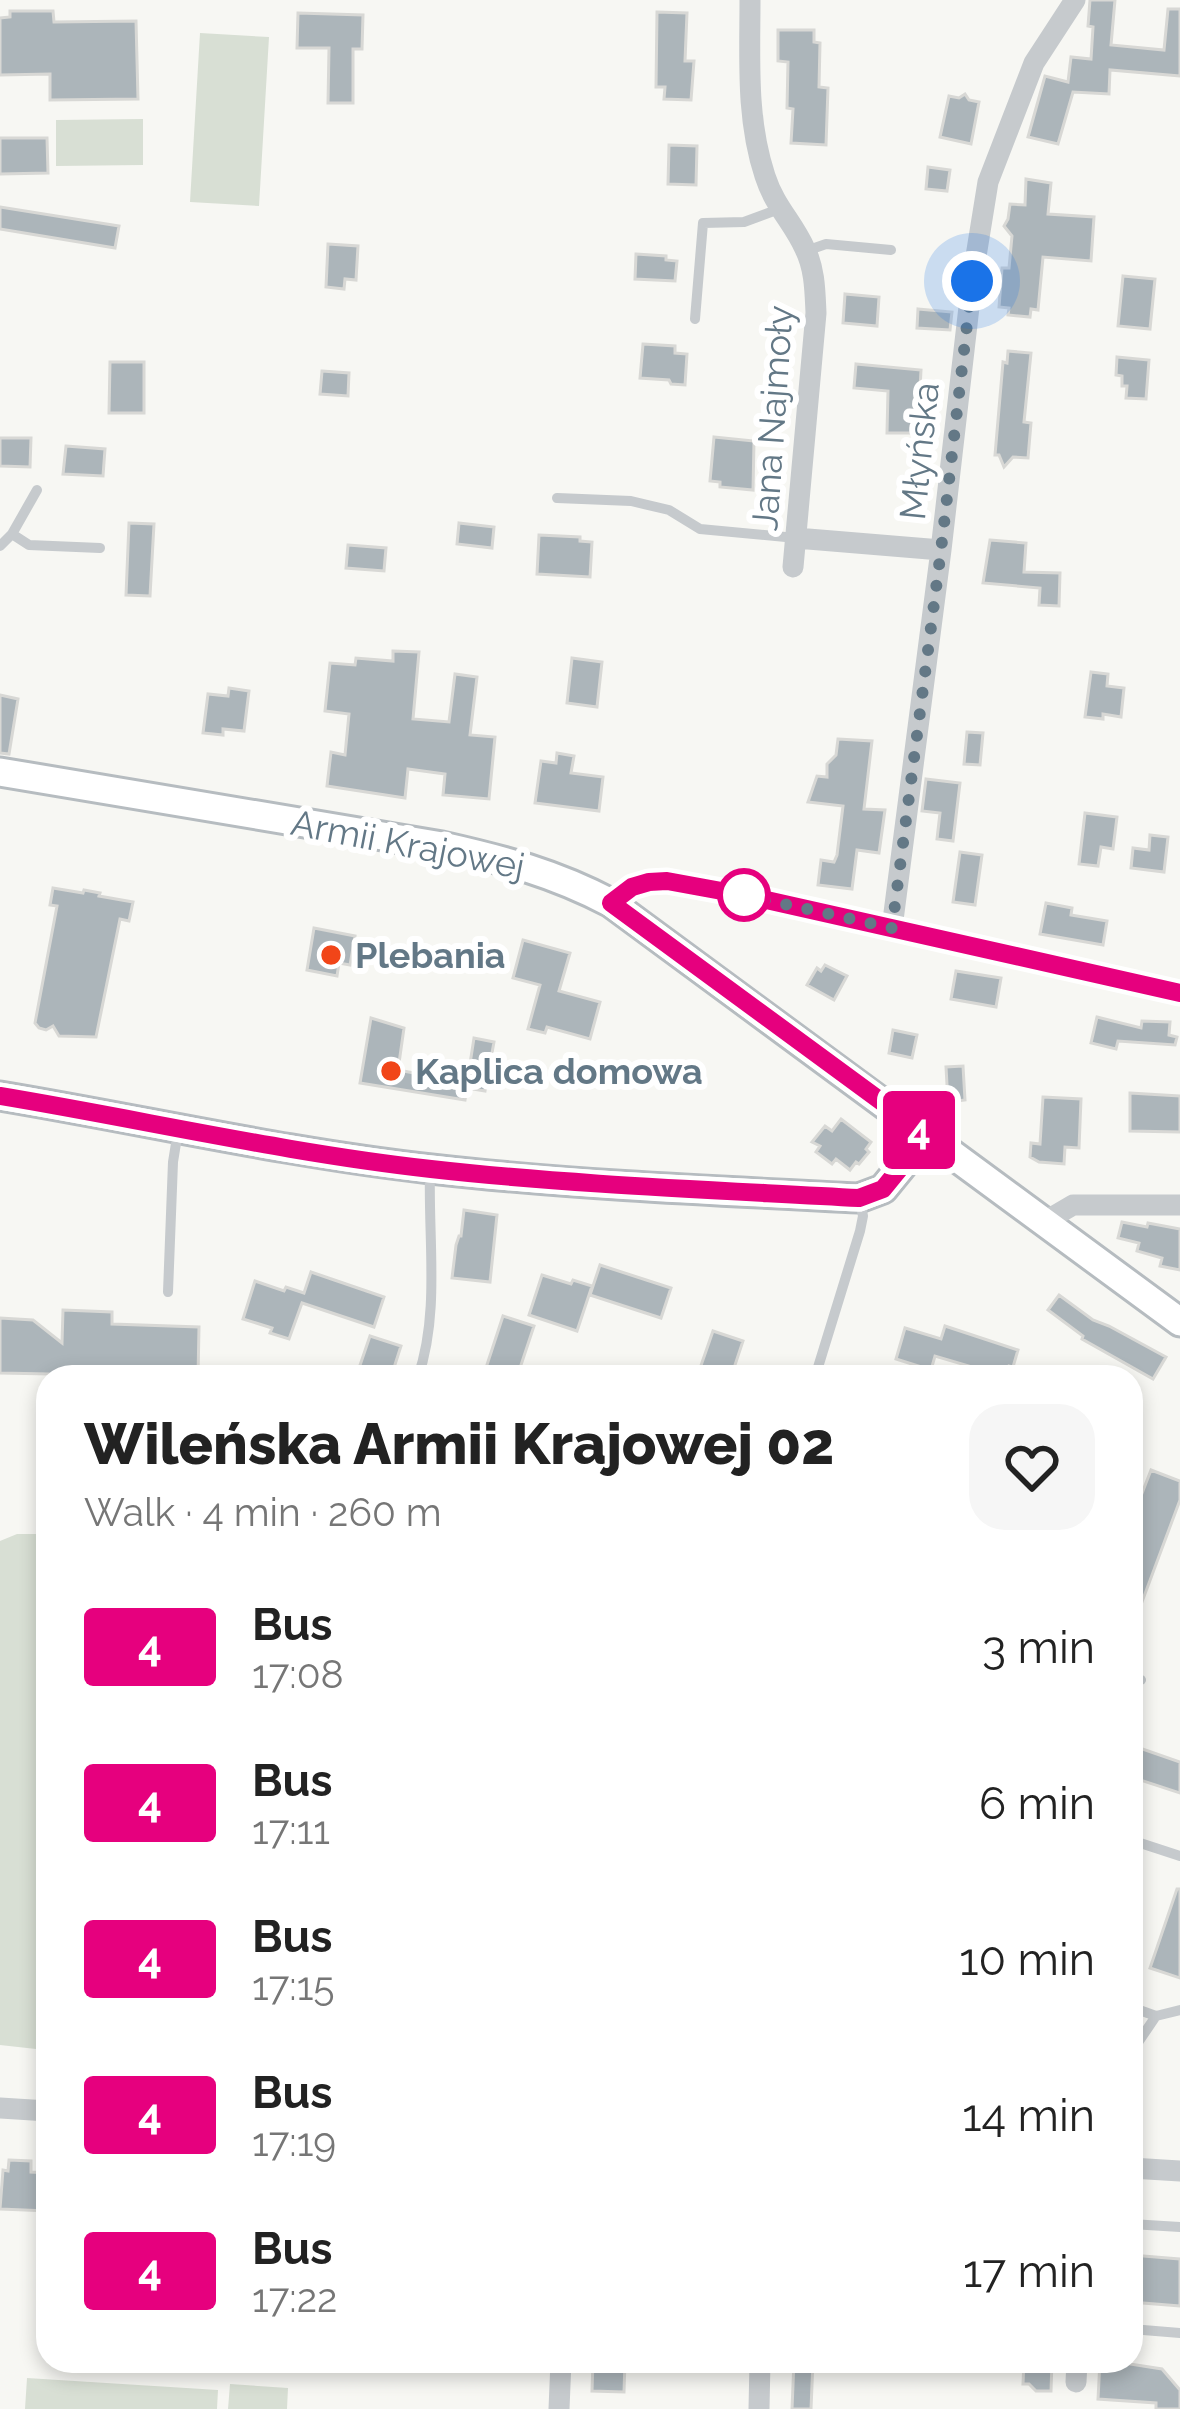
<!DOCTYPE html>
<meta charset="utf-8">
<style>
:root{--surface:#fff;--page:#f6f6f6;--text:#222;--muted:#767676}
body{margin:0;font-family:Raleway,sans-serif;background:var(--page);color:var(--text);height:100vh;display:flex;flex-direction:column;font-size:45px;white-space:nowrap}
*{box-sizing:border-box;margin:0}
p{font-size:39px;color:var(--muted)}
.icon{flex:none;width:66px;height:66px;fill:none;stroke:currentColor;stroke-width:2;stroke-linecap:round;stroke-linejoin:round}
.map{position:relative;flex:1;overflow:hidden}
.details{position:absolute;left:36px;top:1365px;width:1107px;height:1008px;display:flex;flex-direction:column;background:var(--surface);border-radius:36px;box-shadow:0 6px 18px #0003}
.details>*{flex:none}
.badge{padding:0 24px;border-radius:9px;font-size:42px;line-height:78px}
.you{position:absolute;width:60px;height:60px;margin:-30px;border:9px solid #fff;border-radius:50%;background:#1a73e8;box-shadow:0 0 0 18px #1a73e833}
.map>.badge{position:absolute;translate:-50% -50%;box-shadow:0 0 0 6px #fff}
.round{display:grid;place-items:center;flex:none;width:126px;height:126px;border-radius:36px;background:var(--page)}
.summary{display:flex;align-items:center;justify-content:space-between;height:204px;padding:0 48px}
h1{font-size:57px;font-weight:800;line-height:90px}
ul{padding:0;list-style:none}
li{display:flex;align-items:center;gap:36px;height:156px;padding:0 48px}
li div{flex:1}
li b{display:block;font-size:45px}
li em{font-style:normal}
li .badge{min-width:132px;font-weight:700;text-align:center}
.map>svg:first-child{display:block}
</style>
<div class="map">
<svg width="1180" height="2409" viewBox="0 0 1180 2409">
<rect width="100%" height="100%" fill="#f7f7f3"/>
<!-- green -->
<path fill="#d8dfd4" d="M200 33 269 37 259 206 190 202Z
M143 119V165L56 166V120Z
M17 1534H48V2050H45L0 2045V1541Z
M27 2378 218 2390 217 2409H25Z
M230 2384 288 2388 287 2409H228Z"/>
<!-- building -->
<path fill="#acb5ba" stroke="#d8d8d5" stroke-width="3" d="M1090 0H1115L1111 45 1164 50 1168 9H1180V76L1110 70 1109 94 1073 92 1058 144 1028 137 1045 76 1068 82 1071 57 1091 59 1093 27 1088 26Z
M10 11H53L54 22 136 21 138 99 50 100V74L0 75V18L10 17Z
M657 12 687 13 685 61H694L691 100 664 99 665 87H656Z
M298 13 363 15 362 49H353V103H328L329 48H297Z
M778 30H814V42L820 43 819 87 828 88 826 145 791 143 793 109 787 108 788 62 778 61Z
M965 94 969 100 979 102 971 144 940 137 949 96 959 98Z
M0 138H47L48 173 0 174Z
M669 145 697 146 696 185 668 184Z
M928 167 950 170 947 191 926 189Z
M1026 179 1051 183 1048 214 1094 217 1091 261 1043 257 1038 310 1031 309 1030 317 1008 315 1009 308 999 307 1002 268H1009L1012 236 1004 226 1008 219 1010 204 1025 205Z
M0 207 119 226 115 248 0 229Z
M328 244 358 246 356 280 345 279 344 289 326 287Z
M636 254 666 256V260L677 261 675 281 635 279Z
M1123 276 1155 279 1150 329 1118 326Z
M845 294 879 297 877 326 843 323Z
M918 309 952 312 950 330 917 328Z
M643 344 675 346V353L687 354 685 385 671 384 669 380 640 378Z
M1008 351 1031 353 1024 422 1031 423 1028 458 1013 457 1004 467 999 455H995L1003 362 1007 363Z
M1117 357 1149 360 1146 399 1126 398 1127 386H1122V376L1116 375Z
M110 362H144V413H109Z
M856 364 921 370 920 389H926L925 421H916V433H887L888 391 854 388Z
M322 371 349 373 348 396 320 394Z
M714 437 754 441 753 490 720 487V482L710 481Z
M0 438H31L30 467 0 466Z
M66 446 105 449 103 476 63 474Z
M129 523 154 524 150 596 126 595Z
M459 523 494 527 492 548 457 544Z
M539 535 580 537V541L592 542 590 577 537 574Z
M990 540 1026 543 1024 572 1060 573 1059 606 1039 605 1040 588 983 583Z
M348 545 386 548 384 571 346 568Z
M393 651 419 652 413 719 449 722 455 674 477 677 470 735 495 737 489 799 443 795 445 774 408 769 405 798 327 786 331 752 345 755 349 714 325 711 330 663 355 665 356 658 393 661Z
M572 658 602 662 597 707 567 703Z
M1091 672 1108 674 1107 686 1124 688 1121 717 1103 714V719L1085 717Z
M229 688 249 691 244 731 223 729V735L203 733 208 694 228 696Z
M0 695 18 699 9 754 0 753Z
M967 732 983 733 980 765 964 764Z
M838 739 872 741 864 809 885 810 879 853 857 850 852 889 818 885 821 860 834 862 837 855 843 806 808 802 817 776 827 777V764L836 755Z
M557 753 574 756 571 773 603 777 599 811 535 803 541 761 556 763Z
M926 779 960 783 953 841 937 839 940 813 922 811Z
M1085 813 1117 817 1113 849 1101 847 1098 866 1079 864Z
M1150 835 1168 837 1164 872 1131 868 1133 848 1149 850Z
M960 852 982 855 975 905 953 902Z
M53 888 83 893 84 890 100 893 99 896 133 902 129 921 120 919 96 1037 59 1036 53 1026 46 1030 39 1028 35 1023 57 906 50 905Z
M1046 903 1072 908 1071 915 1107 921 1103 945 1040 934Z
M314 928 355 936 350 965 339 963 337 976 307 970Z
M523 940 570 953 559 991 600 1002 590 1039 547 1027 545 1033 528 1029 540 985 513 978Z
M825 965 847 976 834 1000 807 985 817 968 821 971Z
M956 971 1001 978 996 1007 951 999Z
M1097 1017 1141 1028 1142 1021 1170 1022 1169 1035 1177 1037 1175 1045 1118 1041 1116 1049 1091 1043Z
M371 1018 404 1028 398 1070 467 1083 474 1038 494 1042 485 1091 467 1088 465 1100 360 1083Z
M893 1030 917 1035 912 1058 889 1053Z
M963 1066 965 1100 948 1102 946 1067Z
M1130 1093 1180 1096V1132L1130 1131Z
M1043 1097 1081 1099 1079 1148 1065 1147 1064 1164 1039 1162 1030 1157 1031 1143 1040 1144Z
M841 1119 871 1142 866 1149 869 1152 859 1164 856 1162 850 1170 836 1159 832 1164 816 1152 820 1146 812 1142 825 1126 832 1131Z
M464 1210 497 1215 490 1282 452 1278 456 1245 459 1236H461Z
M1122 1222 1147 1227 1148 1223 1180 1229V1270L1160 1266 1162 1258 1137 1251 1139 1243 1118 1238Z
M600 1265 671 1288 661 1318 590 1295Z
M311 1272 384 1297 374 1327 302 1303 289 1339 270 1333 272 1328 243 1319 255 1281 284 1291 286 1287 304 1293Z
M542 1275 571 1284 573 1280 592 1286 577 1331 529 1315Z
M1059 1295 1093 1320 1109 1326 1166 1357 1153 1379 1082 1339 1083 1336 1048 1310Z
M63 1310 112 1312V1324L199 1327 198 1377 0 1373V1318L33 1320 62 1343Z
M503 1316 534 1326 517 1377H483Z
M945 1326 1018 1350 1013 1367 1009 1366 1006 1377 935 1356 931 1370 896 1359 905 1328 941 1339Z
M713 1331 743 1341 731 1377H697Z
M370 1336 401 1346 391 1377H356Z
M1151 1470 1180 1481V1500L1133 1626 1131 1522Z
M1131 1745 1180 1762V1793L1131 1777Z
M1177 1889H1180V1978L1150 1968Z
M9 2160 31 2161V2172L48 2173V2211L0 2209 3 2170 8 2171Z
M1131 2255 1180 2259V2306L1131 2302Z
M593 2361H625L624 2392 592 2391Z
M794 2361H813L811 2409H792Z
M1024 2361H1052L1051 2391H1036L1029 2384H1023Z
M1100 2361H1130V2364L1162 2369 1180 2390V2409H1156V2403L1098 2399Z"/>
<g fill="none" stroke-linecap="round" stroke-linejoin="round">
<!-- secondary casing -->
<g stroke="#b6bcc0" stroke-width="33">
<path id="secondary" d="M0 772 442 846C504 860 554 873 611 903L1180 1322
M0 1096C144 1120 287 1153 431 1169 573 1185 717 1191 859 1198L883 1189 927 1135"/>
</g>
<!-- lane -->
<path stroke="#c6cacd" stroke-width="10" d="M806 251 826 244 891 250
M695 319 703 223 744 222 779 209
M557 498 631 501 669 510 700 529 796 538
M12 534 29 545 100 548
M0 546 12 534 37 490
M168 1292 173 1162 178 1131
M418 1377C440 1313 428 1239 430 1172
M815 1377 860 1231 863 1216 860 1201
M1131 1676 1141 1680
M1131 1840 1180 1856
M1131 2007 1156 2016
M1131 2061 1139 2041 1156 2016 1180 2010
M1131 2224 1180 2227
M1131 2329 1180 2333"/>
<!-- street -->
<path stroke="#c6cacd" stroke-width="21" d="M750 0C750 59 746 119 765 176 775 207 793 222 805 249 815 269 815 292 816 313L793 567
M796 538 941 550
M611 903 632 887 649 882 667 881 749 896 1180 993
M892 928 941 550 972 281 988 182 1034 63 1075 0
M1044 1222 1073 1205H1180
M0 2108 48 2111
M1131 2168 1180 2171
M1076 2382 1077 2361
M559 2409 561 2361
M759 2409 760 2361"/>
<!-- secondary -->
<use href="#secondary" stroke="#fff" stroke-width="27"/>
</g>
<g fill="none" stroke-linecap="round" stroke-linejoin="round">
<!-- line casing -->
<g stroke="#fff" stroke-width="27">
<path id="line" d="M0 1096C144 1120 287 1153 431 1169 573 1185 716 1190 859 1198L883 1189 927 1135 611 903 632 887 649 882 667 881 749 896 1180 993"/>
</g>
<!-- line -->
<use href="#line" stroke="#e6007e" stroke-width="18"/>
<!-- walk -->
<path stroke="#637886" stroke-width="12" stroke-dasharray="0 21.6" d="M744 895 892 928 941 550 972 281"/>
</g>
<!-- markers -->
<circle fill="#fff" stroke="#e6007e" stroke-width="6" cx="744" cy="895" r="24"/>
<g fill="#f14518" stroke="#fff" stroke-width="4.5">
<circle cx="331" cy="955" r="12"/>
<circle cx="391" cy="1071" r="12"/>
</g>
<g text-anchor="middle" stroke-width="12" stroke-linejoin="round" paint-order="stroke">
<!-- street labels -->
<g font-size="36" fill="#637886" stroke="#fff">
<text transform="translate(772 418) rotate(-86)" y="13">Jana Najmoły</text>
<text transform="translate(919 451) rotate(-84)" y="13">Młyńska</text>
<text transform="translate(408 844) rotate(11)" y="13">Armii Krajowej</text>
</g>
<!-- poi labels -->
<g font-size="36" font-weight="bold" fill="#637886" stroke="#fff" text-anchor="start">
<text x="355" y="968">Plebania</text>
<text x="415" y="1084">Kaplica domowa</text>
</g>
</g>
</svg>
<div class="you" style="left:972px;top:281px"></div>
<b class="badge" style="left:919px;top:1130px;background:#e6007e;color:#fff">4</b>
<section class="details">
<div class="summary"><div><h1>Wileńska Armii Krajowej 02</h1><p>Walk · 4 min · 260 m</p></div><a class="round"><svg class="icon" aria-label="heart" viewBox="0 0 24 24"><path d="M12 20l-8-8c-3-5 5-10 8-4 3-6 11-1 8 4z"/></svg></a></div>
<ul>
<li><span class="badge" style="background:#e6007e;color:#fff">4</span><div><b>Bus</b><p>17:08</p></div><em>3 min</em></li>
<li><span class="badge" style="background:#e6007e;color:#fff">4</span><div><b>Bus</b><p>17:11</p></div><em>6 min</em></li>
<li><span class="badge" style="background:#e6007e;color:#fff">4</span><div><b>Bus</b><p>17:15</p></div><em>10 min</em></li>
<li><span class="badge" style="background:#e6007e;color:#fff">4</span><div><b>Bus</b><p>17:19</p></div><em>14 min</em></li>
<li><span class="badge" style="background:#e6007e;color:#fff">4</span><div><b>Bus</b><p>17:22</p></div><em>17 min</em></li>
</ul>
</section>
</div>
